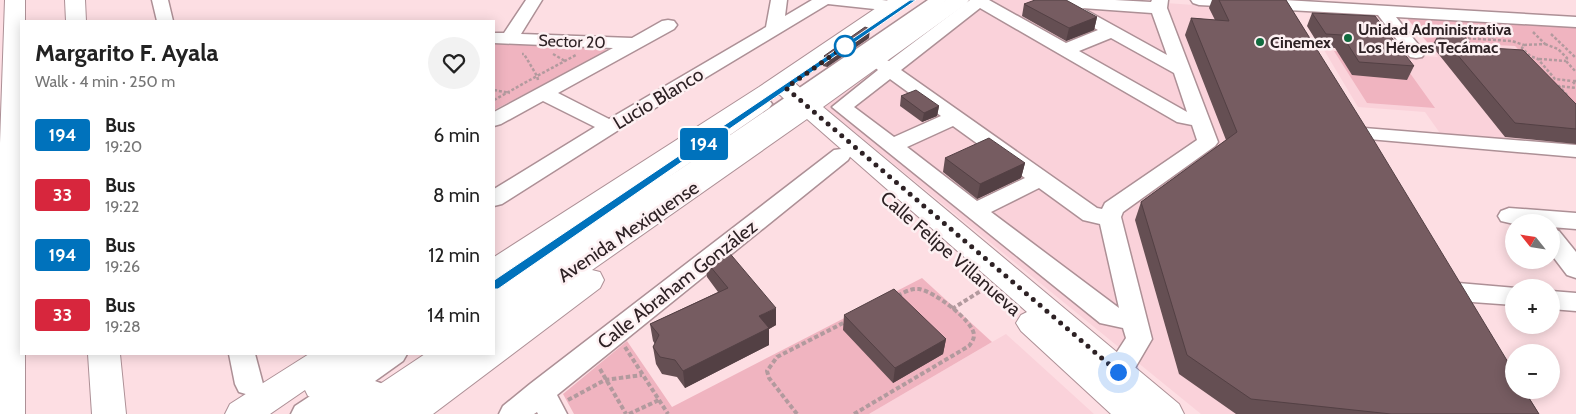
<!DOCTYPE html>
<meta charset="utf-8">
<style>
:root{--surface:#fff;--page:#f2f2f2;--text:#222;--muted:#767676}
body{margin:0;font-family:Cabin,sans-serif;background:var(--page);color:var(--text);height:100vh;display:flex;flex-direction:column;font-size:19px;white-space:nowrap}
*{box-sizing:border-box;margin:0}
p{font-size:16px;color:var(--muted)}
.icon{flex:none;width:28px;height:28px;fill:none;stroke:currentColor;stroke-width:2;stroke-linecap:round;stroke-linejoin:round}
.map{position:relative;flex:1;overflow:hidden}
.drawer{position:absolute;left:20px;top:20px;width:475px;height:335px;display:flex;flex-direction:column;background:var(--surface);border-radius:0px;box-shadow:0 2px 12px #0003}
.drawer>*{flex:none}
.badge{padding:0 10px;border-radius:4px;font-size:18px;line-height:32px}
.needle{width:32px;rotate:300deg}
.fabs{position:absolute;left:1505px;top:214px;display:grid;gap:10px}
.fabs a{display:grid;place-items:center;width:55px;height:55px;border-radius:50%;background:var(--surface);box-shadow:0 2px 12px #0003;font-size:25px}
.you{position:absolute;width:25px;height:25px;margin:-12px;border:4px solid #fff;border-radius:50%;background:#1a73e8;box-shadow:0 0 0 8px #1a73e833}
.map>.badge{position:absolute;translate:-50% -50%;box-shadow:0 0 0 2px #fff}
.round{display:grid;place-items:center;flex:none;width:52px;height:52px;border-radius:26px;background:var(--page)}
.head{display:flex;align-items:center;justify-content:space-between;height:85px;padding:0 15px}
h1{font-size:24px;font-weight:700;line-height:38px}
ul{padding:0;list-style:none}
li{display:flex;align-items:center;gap:15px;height:60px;padding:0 15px}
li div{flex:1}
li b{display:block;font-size:19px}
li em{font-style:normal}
li .badge{min-width:55px;font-weight:700;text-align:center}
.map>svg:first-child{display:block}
</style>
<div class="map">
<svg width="1576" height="414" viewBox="0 0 1576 414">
<rect width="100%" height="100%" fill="#fddee3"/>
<!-- built -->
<path fill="#fad2da" d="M961 0H1123L1280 11 1511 414H1201L820 104Z
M1427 42 1515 46 1576 112V146L1442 136 1425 112 1358 107 1324 50 1438 57Z
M1006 334 1094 414H869L992 342Z"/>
<!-- green -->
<path fill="#f0b4c0" d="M1405 16 1576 25V112L1515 46 1427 42Z
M494 43 604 46 606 49 605 52 494 110Z
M1334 51 1397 55 1435 108 1367 103Z
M922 278 992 342 869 414H574L563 394 627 341 672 407Z"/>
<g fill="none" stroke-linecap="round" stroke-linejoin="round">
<!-- minor casing -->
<g stroke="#ad9096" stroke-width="3">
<path id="minor" d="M152 0H168L173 21H157Z
M526 0H542L521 34 632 38 662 21 668 20 674 21 677 25 674 29 558 93 609 119 766 27 771 0H787L785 16 812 0H882L899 2 901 6 899 10 893 11 828 4 617 131 502 204 494 206V189L595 127 543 101 501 124 494 126V112L613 48 494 43V33H504Z
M928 0H947L839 80 503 315 494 317V274L755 100 762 98 769 100 772 104 769 108 663 181Z
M970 0H989L1066 43 1098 30 1063 11 1061 6 1037 3 1035 0H1115L1151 2 1152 0H1168L1167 8 1218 142 1215 146 1123 212 1121 217 1152 339 1128 380 1118 383 1108 380 1104 372 1126 338 1123 328 1100 323 832 107 878 70 869 62 872 58 878 57 889 61ZM980 8 1177 122 1192 125 1197 140 1105 203 1102 209 1097 208 901 70ZM1082 8 1152 13 1167 55ZM1111 38 1174 73 1187 112 1079 51ZM890 79 941 116 894 137 854 107ZM953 126 1025 178 977 201 907 147ZM1039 188 1083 220 1100 224 1119 308 991 212Z
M1191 0H1284L1576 17V27L1396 17 1425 53 1422 57 1416 58 1410 57 1378 15 1199 5 1193 3Z
M1364 128 1576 145V157L1357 138 1354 134 1357 130Z
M841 149 848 150 851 155 848 160 557 395 567 414H538L537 412 534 414H499L503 406 530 384 834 150Z
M1509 208 1576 213V229L1551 227V222L1514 224 1501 221 1498 216 1501 211Z
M1551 229 1559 231 1576 252V278L1567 275 1551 254Z
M1458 283 1516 288H1514V305L1458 301 1449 298 1445 292 1449 286Z
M1551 291 1576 293V311L1551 309Z
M229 354H255L263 384 259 392 249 395 239 392 235 384Z
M374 354H407L403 361 375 381 383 384 387 392 383 400 363 414H291L295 406Z"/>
</g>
<!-- major casing -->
<g stroke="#ad9096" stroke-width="2">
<path id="major" d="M888 0H911L908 4 795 83 809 96 946 0H969L966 4 823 107 1179 404 1184 414H1111L1021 331 1016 323 1021 315 1027 312 807 119 592 270 600 272 604 280 600 288 433 414H345L350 404 425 354H494V307L793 107 779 94 709 139 505 278 494 282V257L759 87Z
M309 354H384L380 363 332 396 320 400 308 396 305 390 270 414H225L230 404Z"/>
</g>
<!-- highway casing -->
<g stroke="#ad9096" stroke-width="2">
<path id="highway" d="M5 0H25V21H21V354H25V414H0V143Z
M65 0H85L86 21H66Z
M88 354H120L126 414H92Z"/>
</g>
<!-- path-far1 -->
<path stroke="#b29a9e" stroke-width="2.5" stroke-dasharray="3 2" stroke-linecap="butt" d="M1416 26 1425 32 1440 37
M1484 29 1494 39
M1533 32 1545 44 1524 45 1522 48 1530 56 1538 59 1555 79 1572 81
M1551 34 1576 58
M1463 38 1512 41 1524 45
M1545 44 1558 49 1567 58 1566 61 1576 72
M553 54 565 61
M1539 59 1566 61
M538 80 537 76 576 55
M1576 81H1572L1576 85
M494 90 510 93
M1567 95 1559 86 1576 88
M494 100 537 76 524 54H522"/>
<!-- path -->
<path stroke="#b29a9e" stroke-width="4" stroke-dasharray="4.5 2.5" stroke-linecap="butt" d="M952 309 987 287
M625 347 668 414
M600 369 626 414
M568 400 605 380 642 375
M629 414 659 400
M797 414 769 378 767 371 777 357 847 321
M854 414 969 346C971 343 974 340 974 335 973 320 933 291 919 289 911 288 903 293 897 296"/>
<!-- minor -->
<use href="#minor" fill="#fff" fill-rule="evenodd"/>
<!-- major -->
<use href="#major" fill="#fff" fill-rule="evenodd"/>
<!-- highway -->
<use href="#highway" fill="#fff" fill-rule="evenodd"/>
</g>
<!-- wall -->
<path fill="#654f53" d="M1212 0H1286L1539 414H1236L1179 374 1135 220 1141 202 1226 140 1185 35 1191 18 1215 20 1209 8Z
M1024 4 1097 17 1094 30 1066 41 1022 16Z
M1312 13 1414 66 1407 80 1352 75 1335 48 1320 47 1307 26Z
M1439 33 1473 47 1576 104V144L1505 137 1432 46Z
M869 38 827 67 823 66 824 56Z
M901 96 939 106 937 116 922 122 900 106Z
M945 158 1025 163 1021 178 977 199 943 172Z
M705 260 776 325 769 329V345L685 388 677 377 662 374 656 364 653 347 655 344 653 341 650 324 718 292 707 277Z
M844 315 946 339 943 354 893 383 843 330Z"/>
<!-- shaded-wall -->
<path fill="#534044" d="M1097 17 1094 30 1066 41 1069 28Z
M870 29 869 38 827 67V58Z
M939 106 937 116 922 122 924 113Z
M1025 163 1021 178 977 199 980 184Z
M776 308V325L769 329V345L685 388 683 371 759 316Z
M946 339 943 354 893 383 895 368Z"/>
<!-- building -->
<path fill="#765c61" stroke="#534044" d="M1035 0H1066L1097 17 1069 28 1024 4Z
M1219 0H1286L1373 139 1514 372V390H1524L1539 414H1391L1251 399 1187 355 1141 202 1237 132 1191 18 1229 21Z
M1312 13 1375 16 1414 66 1359 62 1342 35 1326 34Z
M865 27 870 29 827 58 824 56Z
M1439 33 1463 34 1473 47 1523 50 1576 104V129L1515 123Z
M916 90 939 106 924 113 901 96Z
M989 138 1025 163 980 184 945 158Z
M727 250 776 308 759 316 769 328 683 371 675 360 660 357 653 347 659 335 650 324 728 288 705 260Z
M894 289 946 339 895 368 844 315Z"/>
<!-- line -->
<path fill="#0072bc" stroke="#fff" d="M910 0H916L498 289H490L488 286 490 283Z"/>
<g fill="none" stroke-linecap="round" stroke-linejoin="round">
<!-- walk -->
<path stroke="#2d2124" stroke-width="5" stroke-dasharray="0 9" d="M845 46 848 44 786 88 1118 372"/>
</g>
<!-- markers -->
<g fill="#116b3f" stroke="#fdf0f2" stroke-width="2">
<circle cx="1348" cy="38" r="5"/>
<circle cx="1260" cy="42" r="5"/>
</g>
<circle fill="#fff" stroke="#0072bc" stroke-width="2.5" cx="845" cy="46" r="10"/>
<g text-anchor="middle" stroke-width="5" stroke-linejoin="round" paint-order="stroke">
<!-- far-poi labels -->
<g font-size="16" font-weight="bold" fill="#2d2124" stroke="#fdf0f2" text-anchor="start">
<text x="1358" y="35">Unidad Administrativa<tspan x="1358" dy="18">Los Héroes Tecámac</tspan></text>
<text x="1270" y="48">Cinemex</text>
</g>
<!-- far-street labels -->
<g font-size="16" fill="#2d2124" stroke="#fdf0f2">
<text transform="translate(572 41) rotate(2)" y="6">Sector 20</text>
</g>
<!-- street labels -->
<g font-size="19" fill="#2d2124" stroke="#fdf0f2">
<text transform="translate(658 98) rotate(-31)" y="7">Lucio Blanco</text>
<text transform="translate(628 231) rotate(-34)" y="7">Avenida Mexiquense</text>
<text transform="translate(951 253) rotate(41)" y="7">Calle Felipe Villanueva</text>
<text transform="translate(677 284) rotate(-38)" y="7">Calle Abraham González</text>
</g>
</g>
</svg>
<div class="fabs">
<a><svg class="needle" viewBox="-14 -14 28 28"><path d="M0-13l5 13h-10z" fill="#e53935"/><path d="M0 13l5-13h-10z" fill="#767676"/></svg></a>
<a>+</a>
<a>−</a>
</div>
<div class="you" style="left:1118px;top:372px"></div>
<b class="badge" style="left:704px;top:144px;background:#0072bc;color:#fff">194</b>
<section class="drawer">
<div class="head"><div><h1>Margarito F. Ayala</h1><p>Walk · 4 min · 250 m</p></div><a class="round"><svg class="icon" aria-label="heart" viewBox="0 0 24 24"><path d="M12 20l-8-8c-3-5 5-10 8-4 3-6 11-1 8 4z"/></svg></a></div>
<ul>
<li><span class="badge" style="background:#0072bc;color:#fff">194</span><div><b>Bus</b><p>19:20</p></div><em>6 min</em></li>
<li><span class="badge" style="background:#d7263d;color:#fff">33</span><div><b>Bus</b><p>19:22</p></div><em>8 min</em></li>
<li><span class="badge" style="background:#0072bc;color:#fff">194</span><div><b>Bus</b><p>19:26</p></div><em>12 min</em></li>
<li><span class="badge" style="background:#d7263d;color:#fff">33</span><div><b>Bus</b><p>19:28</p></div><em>14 min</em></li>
</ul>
</section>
</div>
